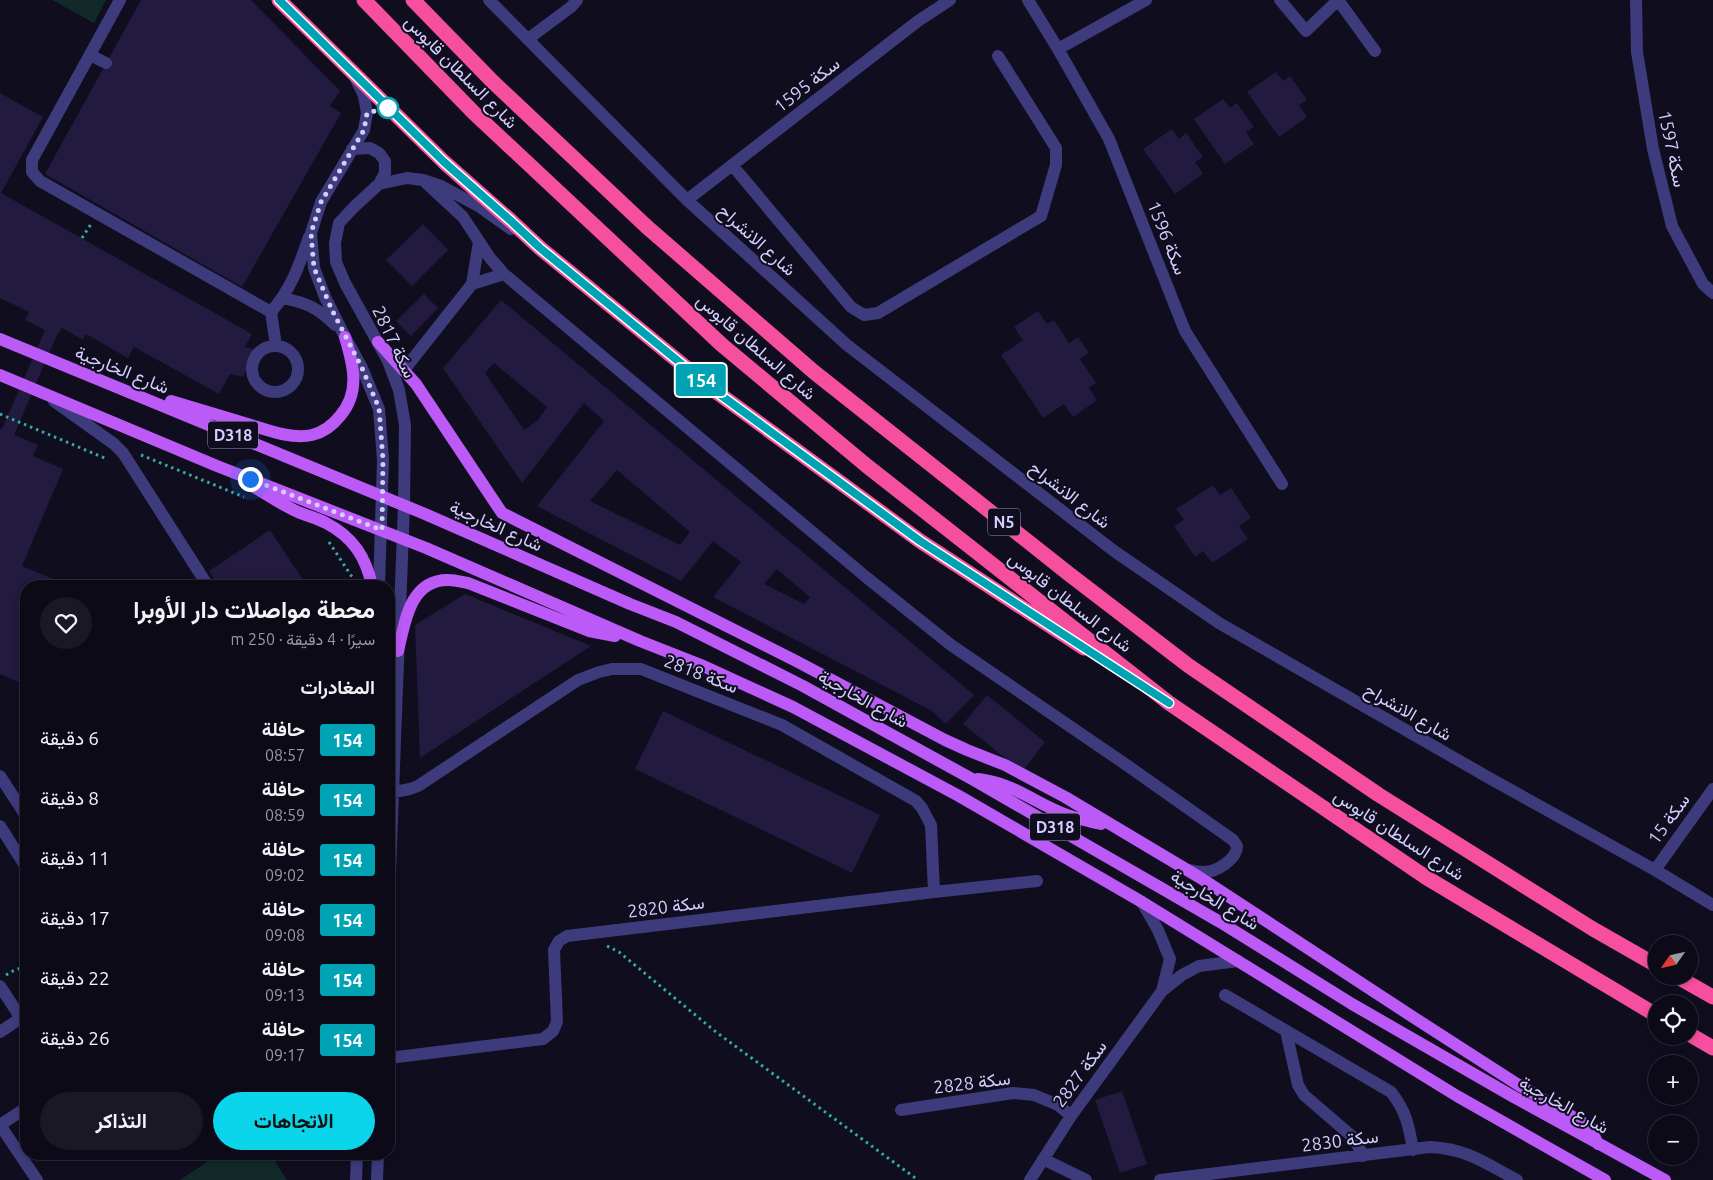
<!DOCTYPE html>
<html lang="ar">
<meta charset="utf-8">
<style>
:root{--surface:#0c0a17;--page:#1a1824;--text:#f1f3f6;--muted:#9a9aa1;--line:#2c2b36;--accent:#0bd5eb}
body{margin:0;font-family:Ubuntu,Vazirmatn,sans-serif;background:var(--page);color:var(--text);direction:rtl;height:100vh;display:flex;flex-direction:column;font-size:19px;white-space:nowrap}
*{box-sizing:border-box;margin:0}
p{font-size:16px;color:var(--muted)}
.icon{flex:none;width:28px;height:28px;fill:none;stroke:currentColor;stroke-width:2;stroke-linecap:round;stroke-linejoin:round}
.map{position:relative;flex:1;overflow:hidden;direction:ltr}
.details{position:absolute;left:20px;top:580px;width:375px;height:580px;display:flex;flex-direction:column;background:var(--surface);border-radius:20px;box-shadow:0 2px 8px #0003,0 0 0 1px var(--line);direction:rtl}
.details>*{flex:none}
.badge{padding:0 10px;border-radius:4px;font-size:18px;line-height:32px}
.needle{width:32px;rotate:236deg}
.fabs{position:absolute;left:1648px;top:935px;display:grid;gap:10px}
.fabs a{display:grid;place-items:center;width:50px;height:50px;border-radius:50%;background:var(--surface);box-shadow:0 2px 8px #0003,0 0 0 1px var(--line);font-size:25px}
.you{position:absolute;width:25px;height:25px;margin:-12px;border:4px solid #fff;border-radius:50%;background:#1a73e8;box-shadow:0 0 0 8px #1a73e833}
.map>.badge{position:absolute;translate:-50% -50%;box-shadow:0 0 0 2px #fff}
h2{padding:0 20px;font-size:19px;line-height:45px}
.round{display:grid;place-items:center;flex:none;width:52px;height:52px;border-radius:26px;background:var(--page)}
.overview{display:flex;align-items:center;justify-content:space-between;height:85px;padding:0 20px}
h1{font-size:24px;font-weight:700;line-height:38px}
.primary-button{display:flex;gap:10px;margin-top:auto;padding:10px 20px}
.primary-button a{flex:1;height:58px;border-radius:30px;background:var(--accent);color:#111;font-size:20px;font-weight:700;line-height:58px;text-align:center}
.primary-button a+a{background:var(--page);color:var(--text)}
ul{padding:0;list-style:none}
li{display:flex;align-items:center;gap:15px;height:60px;padding:0 20px}
li div{flex:1}
li b{display:block;font-size:19px}
li em{font-style:normal}
li .badge{min-width:55px;font-weight:700;text-align:center}
.map>svg:first-child{display:block}
</style>
<div class="map">
<svg width="1713" height="1180" viewBox="0 0 1713 1180">
<rect width="100%" height="100%" fill="#100d1f"/>
<!-- green -->
<path fill="#112928" d="M52 0H106L94 23Z
M219 1154H270L287 1180H180Z"/>
<!-- building -->
<path fill="#221a3f" fill-rule="evenodd" d="M141 0H251L340 91 330 106 341 113 242 287 45 174Z
M1276 72 1283 81 1290 76 1307 100 1299 105 1307 117 1279 137 1247 92Z
M0 93 43 117 1 193 252 334 245 347 256 350 243 377 230 374 219 394 134 347 128 358 86 334 83 340 62 328 56 337 14 435 38 445 33 456 63 469 22 566 65 584 63 586H26V685L0 674V428L2 429 45 330 25 320 29 312 0 298Z
M1223 99 1230 108 1237 103 1254 127 1246 132 1254 144 1225 164 1194 119Z
M1172 129 1179 139 1186 133 1203 157 1195 162 1203 174 1175 194 1143 149Z
M423 224 448 250 412 286 386 260Z
M424 294 438 308 411 336 396 321Z
M501 300 974 695 946 724 932 711 713 597 741 562 713 541 681 581 537 506 604 421 584 403 522 483 443 368ZM494 363 547 407 538 420 524 430 485 373ZM617 470 690 532 680 545 590 501ZM777 569 810 597 804 604 764 584Z
M1038 311 1047 324 1054 320 1069 343 1078 337 1089 353 1080 359 1096 383 1089 388 1097 400 1073 417 1064 404 1043 418 1001 355 1023 340 1014 327Z
M1213 485 1220 495 1231 488 1251 518 1239 526 1248 539 1212 563 1203 551 1195 557 1174 526 1184 520 1176 509Z
M270 530 307 586H219L209 571Z
M465 594 591 646 420 758 415 625Z
M987 695 1045 742 1022 772 963 724Z
M663 711 880 815 852 873 635 769Z
M1122 1091 1147 1164 1120 1173 1095 1100Z"/>
<g fill="none" stroke-linecap="round" stroke-linejoin="round">
<!-- path -->
<path stroke="#33aba4" stroke-width="3" stroke-dasharray="2.5 4" stroke-linecap="butt" d="M82 238 91 224
M0 414 107 459
M141 455 244 497
M329 542 356 583
M607 946 619 952 716 1032 918 1180
M6 975 13 971 26 966"/>
<!-- minor -->
<path stroke="#3d3b7c" stroke-width="12" d="M120 0 32 160V172L40 181 271 312
M489 0 687 200 847 345 1114 551 1219 623 1491 779 1655 870 1713 905
M1028 0 1058 49 1109 139 1185 331 1282 484
M1280 0 1306 31 1338 0 1375 51
M1636 0 1637 52 1653 149 1672 226 1703 284 1713 293
M528 39 571 7 577 0
M1058 49 1146 0
M90 55 106 63
M355 77 364 96 367 113 364 130 321 202 311 233 314 268 325 297 345 337 362 368 379 409 383 460 379 586
M352 149 370 148 379 153 385 161V173L379 184
M732 165 851 307 864 315 878 313 1041 216 1056 165V148L998 56
M423 180 463 217 490 258 504 274 866 577 951 645 1128 766 1233 840 1237 846C1237 859 1217 872 1204 872 1199 872 1193 871 1188 870
M687 200 918 21 950 0
M472 284 504 274
M283 298C307 303 318 308 335 325
M276 346 271 312C291 289 299 266 309 237
M252 369a23 23 0 1 1 46 0a23 23 0 1 1-46 0Z
M404 370 472 284 479 242
M54 401 114 444 123 453 208 586
M0 776 26 816
M389 793 410 789 418 786 578 680 599 672 612 669H641L782 725 916 801 922 808 931 825 934 892
M0 826 26 867
M1655 870 1713 789
M389 897 404 506 405 425 399 390 388 361 345 283 336 262 335 243 339 223 355 206 379 184 407 178 423 180 441 186 480 207 511 229
M1142 902 1158 930 1170 959 1162 991
M0 986 26 1026
M1225 995 1391 1092C1406 1111 1409 1126 1413 1150
M1286 1031 1298 1085 1304 1095 1354 1138 1363 1156
M0 1032 21 1018
M389 1058 543 1039 553 1031 557 1022 554 950 559 941 567 936 934 892 1037 881
M901 1110 1013 1093 1034 1095 1058 1105 1071 1116
M0 1125 37 1180
M0 1125 26 1108
M1043 1159 1086 1180
M356 1180 357 1154
M377 1180 378 1154
M1030 1180 1071 1116 1162 991 1182 975 1199 966 1238 961
M1160 1180 1430 1147C1468 1149 1485 1163 1517 1180"/>
<!-- major -->
<path stroke="#bc5af7" stroke-width="12" d="M0 339 425 514 630 604 676 622 803 686 972 779 1220 922 1352 1004 1512 1096 1665 1180
M378 342 416 384 502 513 796 661 945 740 967 750 1005 765 1065 797 1199 877 1416 1019 1517 1084 1583 1123 1590 1128 1598 1144
M0 375 217 466 426 548 640 641 701 665 793 707 959 796 1142 902 1457 1096 1605 1180
M171 401C194 408 218 415 241 422 263 428 289 440 312 435 324 432 333 425 340 416 361 392 353 364 345 337
M254 487C268 495 282 505 298 512 307 516 317 518 326 523 353 537 366 557 372 586
M398 651C405 622 410 579 449 580 455 580 462 582 468 583L589 631 615 636
M978 779C1015 783 1035 804 1067 815 1078 819 1090 821 1101 824"/>
<!-- highway -->
<path stroke="#f74f9f" stroke-width="15" d="M279 0 444 162 511 221 540 248 711 388 920 541 1084 648
M364 0 474 113 722 345 867 466 1169 703 1427 878 1656 1015
M413 0 493 82 647 227 814 372 1069 574 1189 666 1379 795 1593 929 1656 965
M1676 976 1713 997
M1689 1034 1713 1048"/>
</g>
<g fill="none" stroke-linecap="round" stroke-linejoin="round">
<!-- line casing -->
<g stroke="#fff" stroke-width="11">
<path id="line" d="M279 0 444 162 511 221 540 248 711 388 920 541 1169 703"/>
</g>
<!-- line -->
<use href="#line" stroke="#00a3b4" stroke-width="8"/>
<!-- walk -->
<path stroke="#d3cefd" stroke-width="5" stroke-dasharray="0 9" d="M250 479 382 530 383 460 379 408 362 368 332 310 314 268 311 233 321 202 364 130 367 113 388 108"/>
</g>
<!-- markers -->
<circle fill="#fff" stroke="#00a3b4" stroke-width="2.5" cx="388" cy="108" r="10"/>
<g text-anchor="middle" stroke-width="4" stroke-linejoin="round" paint-order="stroke">
<!-- shield labels -->
<g fill="#100d1f" stroke="#9894ba" stroke-width="1">
<rect x="208" y="421.5" width="50" height="27" rx="4"/>
<rect x="988" y="508.5" width="32" height="27" rx="4"/>
<rect x="1030" y="813.5" width="50" height="27" rx="4"/>
</g>
<g font-size="16" font-weight="bold" fill="#d3cefd">
<text x="233" y="441">D318</text>
<text x="1004" y="528">N5</text>
<text x="1055" y="833">D318</text>
</g>
<!-- street labels -->
<g font-size="18" fill="#d3cefd" stroke="#100d1f">
<text transform="translate(461 72) rotate(45)" y="6">شارع السلطان قابوس</text>
<text transform="translate(807 85) rotate(-38)" y="6">سكة 1595</text>
<text transform="translate(1672 149) rotate(78)" y="6">سكة 1597</text>
<text transform="translate(1167 238) rotate(68)" y="6">سكة 1596</text>
<text transform="translate(757 240) rotate(42)" y="6">شارع الانشراح</text>
<text transform="translate(394 342) rotate(64)" y="6">سكة 2817</text>
<text transform="translate(756 347) rotate(41)" y="6">شارع السلطان قابوس</text>
<text transform="translate(122 370) rotate(22)" y="6">شارع الخارجية</text>
<text transform="translate(1070 495) rotate(38)" y="6">شارع الانشراح</text>
<text transform="translate(496 526) rotate(24)" y="6">شارع الخارجية</text>
<text transform="translate(1070 602) rotate(38)" y="6">شارع السلطان قابوس</text>
<text transform="translate(701 674) rotate(21)" y="6">سكة 2818</text>
<text transform="translate(863 699) rotate(29)" y="6">شارع الخارجية</text>
<text transform="translate(1408 712) rotate(30)" y="6">شارع الانشراح</text>
<text transform="translate(1669 819) rotate(-54)" y="6">سكة 15</text>
<text transform="translate(1399 835) rotate(33)" y="6">شارع السلطان قابوس</text>
<text transform="translate(1215 900) rotate(31)" y="6">شارع الخارجية</text>
<text transform="translate(666 907) rotate(-7)" y="6">سكة 2820</text>
<text transform="translate(1080 1074) rotate(-54)" y="6">سكة 2827</text>
<text transform="translate(972 1083) rotate(-7)" y="6">سكة 2828</text>
<text transform="translate(1564 1105) rotate(29)" y="6">شارع الخارجية</text>
<text transform="translate(1340 1141) rotate(-7)" y="6">سكة 2830</text>
</g>
</g>
</svg>
<div class="fabs">
<a><svg class="needle" viewBox="-14 -14 28 28"><path d="M0-13l5 13h-10z" fill="#e53935"/><path d="M0 13l5-13h-10z" fill="#9a9aa1"/></svg></a>
<a><svg class="icon" aria-label="locate" viewBox="0 0 24 24"><circle cx="12" cy="12" r="6"/><path d="M12 2v4M12 18v4M2 12h4M18 12h4"/></svg></a>
<a>+</a>
<a>−</a>
</div>
<div class="you" style="left:250px;top:479px"></div>
<b class="badge" style="left:701px;top:380px;background:#00a3b4;color:#fff">154</b>
<section class="details">
<div class="overview"><div><h1>محطة مواصلات دار الأوبرا</h1><p>سيرًا · 4 دقيقة · 250 m</p></div><a class="round"><svg class="icon" aria-label="heart" viewBox="0 0 24 24"><path d="M12 20l-8-8c-3-5 5-10 8-4 3-6 11-1 8 4z"/></svg></a></div>
<h2>المغادرات</h2>
<ul>
<li><span class="badge" style="background:#00a3b4;color:#fff">154</span><div><b>حافلة</b><p>08:57</p></div><em>6 دقيقة</em></li>
<li><span class="badge" style="background:#00a3b4;color:#fff">154</span><div><b>حافلة</b><p>08:59</p></div><em>8 دقيقة</em></li>
<li><span class="badge" style="background:#00a3b4;color:#fff">154</span><div><b>حافلة</b><p>09:02</p></div><em>11 دقيقة</em></li>
<li><span class="badge" style="background:#00a3b4;color:#fff">154</span><div><b>حافلة</b><p>09:08</p></div><em>17 دقيقة</em></li>
<li><span class="badge" style="background:#00a3b4;color:#fff">154</span><div><b>حافلة</b><p>09:13</p></div><em>22 دقيقة</em></li>
<li><span class="badge" style="background:#00a3b4;color:#fff">154</span><div><b>حافلة</b><p>09:17</p></div><em>26 دقيقة</em></li>
</ul>
<div class="primary-button"><a>الاتجاهات</a><a>التذاكر</a></div>
</section>
</div>
